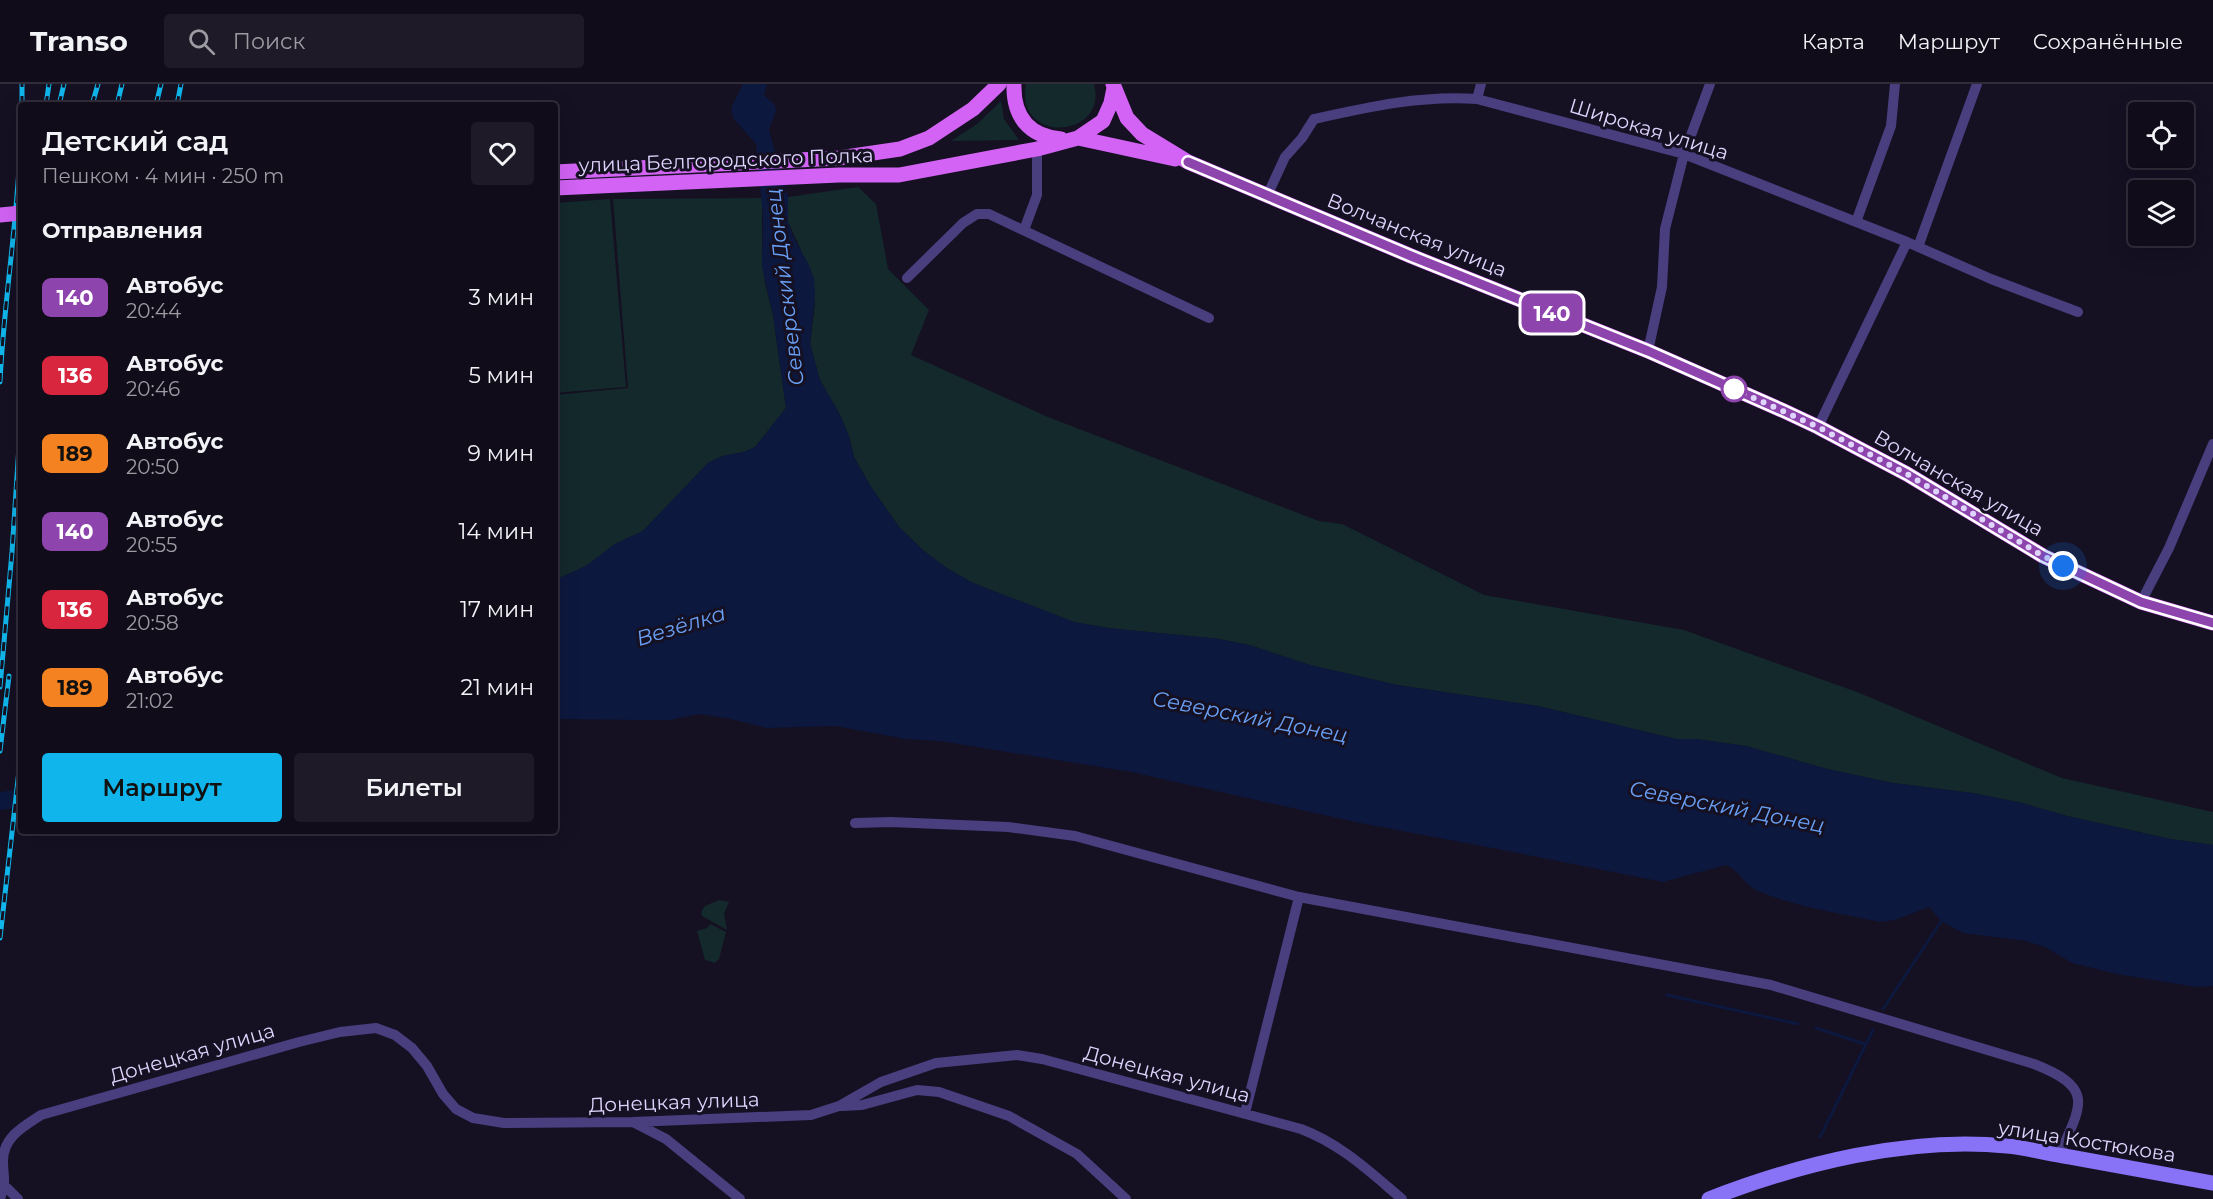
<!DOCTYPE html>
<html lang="ru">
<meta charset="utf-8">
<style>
:root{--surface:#100c1a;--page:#1e1a27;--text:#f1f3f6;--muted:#9c9ba2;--line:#302c39;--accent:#10b6eb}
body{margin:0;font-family:Montserrat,sans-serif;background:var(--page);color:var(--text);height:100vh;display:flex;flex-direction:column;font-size:22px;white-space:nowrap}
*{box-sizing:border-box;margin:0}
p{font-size:20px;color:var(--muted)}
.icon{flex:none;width:33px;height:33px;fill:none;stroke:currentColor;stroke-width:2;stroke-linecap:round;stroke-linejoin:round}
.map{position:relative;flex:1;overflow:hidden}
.panel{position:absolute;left:18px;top:18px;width:540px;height:732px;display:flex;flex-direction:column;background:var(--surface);border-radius:6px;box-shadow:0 6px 24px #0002,0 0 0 2px var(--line)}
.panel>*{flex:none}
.badge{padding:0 12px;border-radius:9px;font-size:21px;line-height:39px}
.tools{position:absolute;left:2128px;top:18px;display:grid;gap:12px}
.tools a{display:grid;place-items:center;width:66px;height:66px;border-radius:6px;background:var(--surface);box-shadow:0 6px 24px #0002,0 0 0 2px var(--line);font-size:30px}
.you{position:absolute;width:30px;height:30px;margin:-15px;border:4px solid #fff;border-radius:50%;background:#1a73e8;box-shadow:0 0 0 9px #1a73e833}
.map>.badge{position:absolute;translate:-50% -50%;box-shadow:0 0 0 3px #fff}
h2{padding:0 24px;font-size:22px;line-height:54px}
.round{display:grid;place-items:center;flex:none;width:63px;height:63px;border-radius:6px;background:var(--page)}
.headline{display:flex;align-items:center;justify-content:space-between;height:102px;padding:0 24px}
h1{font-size:28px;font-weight:600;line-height:45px}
.cta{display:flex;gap:12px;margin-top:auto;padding:12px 24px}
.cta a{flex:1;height:69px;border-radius:6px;background:var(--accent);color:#111;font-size:24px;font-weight:600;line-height:69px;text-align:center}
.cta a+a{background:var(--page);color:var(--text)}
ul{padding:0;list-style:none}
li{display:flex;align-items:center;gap:18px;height:78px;padding:0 24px}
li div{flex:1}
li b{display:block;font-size:22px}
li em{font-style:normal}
li .badge{min-width:66px;font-weight:700;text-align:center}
header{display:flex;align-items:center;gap:36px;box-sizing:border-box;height:84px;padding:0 30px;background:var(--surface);border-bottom:2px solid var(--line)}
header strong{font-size:28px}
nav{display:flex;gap:33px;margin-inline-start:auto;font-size:21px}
.search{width:420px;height:54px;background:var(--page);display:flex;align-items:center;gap:15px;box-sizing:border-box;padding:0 21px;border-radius:6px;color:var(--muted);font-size:22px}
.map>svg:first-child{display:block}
</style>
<header>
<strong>Transo</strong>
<div class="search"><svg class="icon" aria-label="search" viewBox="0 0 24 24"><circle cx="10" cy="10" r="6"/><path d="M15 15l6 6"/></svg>Поиск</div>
<nav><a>Карта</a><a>Маршрут</a><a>Сохранённые</a></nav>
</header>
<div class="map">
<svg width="2213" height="1115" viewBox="0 0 2213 1115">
<rect width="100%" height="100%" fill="#151022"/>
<!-- green -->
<path fill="#13292c" d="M1026 0H1094C1109 55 1014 61 1026 0Z
M1001 17 1004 35 1019 56 951 57 977 40Z
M858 103 876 120 888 185 929 226 911 271 1048 333 1319 437 1342 440 1484 511 1684 546 1857 608 2062 694 2213 728V761L2170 755 2067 732 2022 719 1972 709 1893 699 1827 685 1746 662 1696 655H1676L1538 622 1397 601 1310 581 1249 561 1219 555 1108 544 1074 538 973 499 948 485 924 467 899 443 871 403 854 373 849 352 839 329 820 296 810 260 815 219 801 166 788 138V113Z
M762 114V167L765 199 773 231 786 324 755 363 744 368 722 372 708 379 643 447 615 460 586 482 555 496V311L628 304 613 115Z
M610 115 626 303 555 309V119Z
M719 816 729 818 724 830 727 846 702 832 701 828 705 822Z
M710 840 726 848 719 875 715 879 705 876 697 847 707 844Z"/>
<!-- water -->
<path fill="#0d183e" d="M743 0H767L764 11 775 21 776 27 769 46 788 113V138L793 152 809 181 814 195 815 211 810 260 820 296 839 329 849 352 854 373 871 403 899 443 924 467 948 485 973 499 1074 538 1108 544 1219 555 1249 561 1310 581 1397 601 1538 622 1676 655H1696L1746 662 1827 685 1893 699 1972 709 2022 719 2067 732 2170 755 2213 761V902L2196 903 2117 890 2072 879 2045 863 2026 857 1963 849 1941 837 1929 823 1895 836 1880 838C1839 829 1796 823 1758 807 1744 801 1739 786 1726 781L1663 798 1503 766 1360 739 1131 688 940 657 906 655 835 642 767 644 731 635 699 630 670 636H646L555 635V496L586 482 615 460 643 447 708 379 723 372 744 368 755 363 786 324 773 231 762 183 763 132 756 60 733 34 731 24Z"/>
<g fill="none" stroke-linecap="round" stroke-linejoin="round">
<!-- stream -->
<path stroke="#0d183e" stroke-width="3" d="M1667 911 1798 940
M1883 925 1942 836
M1816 944 1865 960
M1820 1053 1873 946"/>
<!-- river -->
<path stroke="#0d183e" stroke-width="18" d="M0 717 21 714"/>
<!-- minor -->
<path stroke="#493e7e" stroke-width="10" d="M1477 15 1481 0
M1267 112 1285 73 1302 54 1314 35C1368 23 1421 11 1477 15L1684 70 1907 158 1991 195 2078 228
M1856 138 1891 42 1895 0
M1024 146 1037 111V65
M1918 163 1977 0
M907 194 963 139 977 130H989L1209 234
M1648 267 1662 203 1665 145 1684 70 1710 0
M1818 343 1907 158
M2141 518 2169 464 2213 360
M855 739 891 738 1008 743 1075 752 1299 813
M842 1022 862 1021 917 1006 939 1008 1009 1032 1077 1070 1126 1115
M1245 1029 1299 813 1771 901 2034 980C2095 1004 2082 1020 2059 1071
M633 1038 666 1055 740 1115
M5 1102 18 1115
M0 1114C7 1099 3 1093 3 1077 3 1053 24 1042 41 1031L299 958 340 948 376 944 395 951 412 964 427 982 443 1010 456 1025 473 1034 504 1039 633 1038 811 1031 839 1022 881 998 936 979 1017 971 1042 975 1301 1045C1341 1060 1370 1088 1402 1115"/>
<!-- secondary -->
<path stroke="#8872f5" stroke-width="15" d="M1709 1115C1799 1080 1909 1052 2007 1062 2028 1064 2049 1070 2070 1073 2117 1082 2165 1090 2213 1099"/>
<!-- primary -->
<path stroke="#d263f4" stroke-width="15" d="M1014 0C1013 32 1028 52 1061 55
M1113 0 1127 34 1142 50 1188 78 1411 172 1648 267 1784 327 1818 343 1907 390 2043 472 2141 518 2213 539
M1078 54 1175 75
M555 88 839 74 900 65 929 54 973 25 999 0
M555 104 839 91H899L1037 65 1078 54 1103 37 1111 19 1114 4"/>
<!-- rail casing -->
<g stroke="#10b6eb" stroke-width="5">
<path id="rail" d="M22 21V0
M46 21 49 0
M59 21 64 0
M92 21 98 0
M117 21 122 0
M156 21 161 0
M177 21 181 0
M0 298C4 213 19 130 21 45
M0 603 12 468 21 332
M0 667 9 592
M0 854 21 669"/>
</g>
<!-- rail -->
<use href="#rail" stroke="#151022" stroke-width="3" stroke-dasharray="9" stroke-linecap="butt"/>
<!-- primary-bridge -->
<path stroke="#d263f4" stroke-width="15" d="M0 131 21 129"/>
</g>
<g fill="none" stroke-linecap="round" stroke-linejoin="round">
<!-- line casing -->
<g stroke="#fff" stroke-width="14">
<path id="line" d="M1188 78 1411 172 1648 267 1784 327 1818 343 1907 390 2043 472 2141 518 2213 539"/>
</g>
<!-- line -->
<use href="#line" stroke="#8e44ad" stroke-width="9"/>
<!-- walk -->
<path stroke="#ded4fc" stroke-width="6" stroke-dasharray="0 10.8" d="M1734 305 1818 343 1907 390 2043 472 2063 482"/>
</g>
<!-- markers -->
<circle fill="#fff" stroke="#8e44ad" stroke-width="3" cx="1734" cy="305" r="12"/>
<g text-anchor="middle" stroke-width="6" stroke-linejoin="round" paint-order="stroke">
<!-- street labels -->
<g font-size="20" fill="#ded4fc" stroke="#151022">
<text transform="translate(1649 45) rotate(17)" y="7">Широкая улица</text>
<text transform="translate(726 76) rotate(-2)" y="7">улица Белгородского Полка</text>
<text transform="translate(1417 151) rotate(22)" y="7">Волчанская улица</text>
<text transform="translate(1959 399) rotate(30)" y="7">Волчанская улица</text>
<text transform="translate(192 969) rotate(-16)" y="7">Донецкая улица</text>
<text transform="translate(1167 990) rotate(15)" y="7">Донецкая улица</text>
<text transform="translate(674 1018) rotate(-2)" y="7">Донецкая улица</text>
<text transform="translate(2087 1057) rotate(9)" y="7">улица Костюкова</text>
</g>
<!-- water labels -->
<g font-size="21" font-style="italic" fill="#69a0f5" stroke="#151022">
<text transform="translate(785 203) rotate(-97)" y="7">Северский Донец</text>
<text transform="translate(681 542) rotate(-17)" y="7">Везёлка</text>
<text transform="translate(1250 633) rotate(11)" y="7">Северский Донец</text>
<text transform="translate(1727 723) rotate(11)" y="7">Северский Донец</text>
</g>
</g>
</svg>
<div class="tools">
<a><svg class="icon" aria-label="locate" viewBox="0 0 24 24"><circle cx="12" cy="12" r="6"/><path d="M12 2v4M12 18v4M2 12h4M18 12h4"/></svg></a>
<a><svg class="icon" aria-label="layers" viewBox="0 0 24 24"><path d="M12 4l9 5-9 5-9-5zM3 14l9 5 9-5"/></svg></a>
</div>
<div class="you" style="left:2063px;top:482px"></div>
<b class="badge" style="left:1552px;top:229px;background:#8e44ad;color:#fff">140</b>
<section class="panel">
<div class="headline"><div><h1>Детский сад</h1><p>Пешком · 4 мин · 250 m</p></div><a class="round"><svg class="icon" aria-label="heart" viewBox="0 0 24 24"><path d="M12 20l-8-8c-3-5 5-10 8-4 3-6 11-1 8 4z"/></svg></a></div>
<h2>Отправления</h2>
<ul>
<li><span class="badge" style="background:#8e44ad;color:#fff">140</span><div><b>Автобус</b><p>20:44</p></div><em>3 мин</em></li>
<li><span class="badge" style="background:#d7263d;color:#fff">136</span><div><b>Автобус</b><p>20:46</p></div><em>5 мин</em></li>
<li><span class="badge" style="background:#f58220;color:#111">189</span><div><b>Автобус</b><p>20:50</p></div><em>9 мин</em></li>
<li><span class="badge" style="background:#8e44ad;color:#fff">140</span><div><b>Автобус</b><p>20:55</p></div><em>14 мин</em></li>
<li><span class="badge" style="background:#d7263d;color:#fff">136</span><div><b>Автобус</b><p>20:58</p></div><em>17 мин</em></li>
<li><span class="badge" style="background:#f58220;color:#111">189</span><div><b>Автобус</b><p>21:02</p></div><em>21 мин</em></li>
</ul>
<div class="cta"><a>Маршрут</a><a>Билеты</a></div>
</section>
</div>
